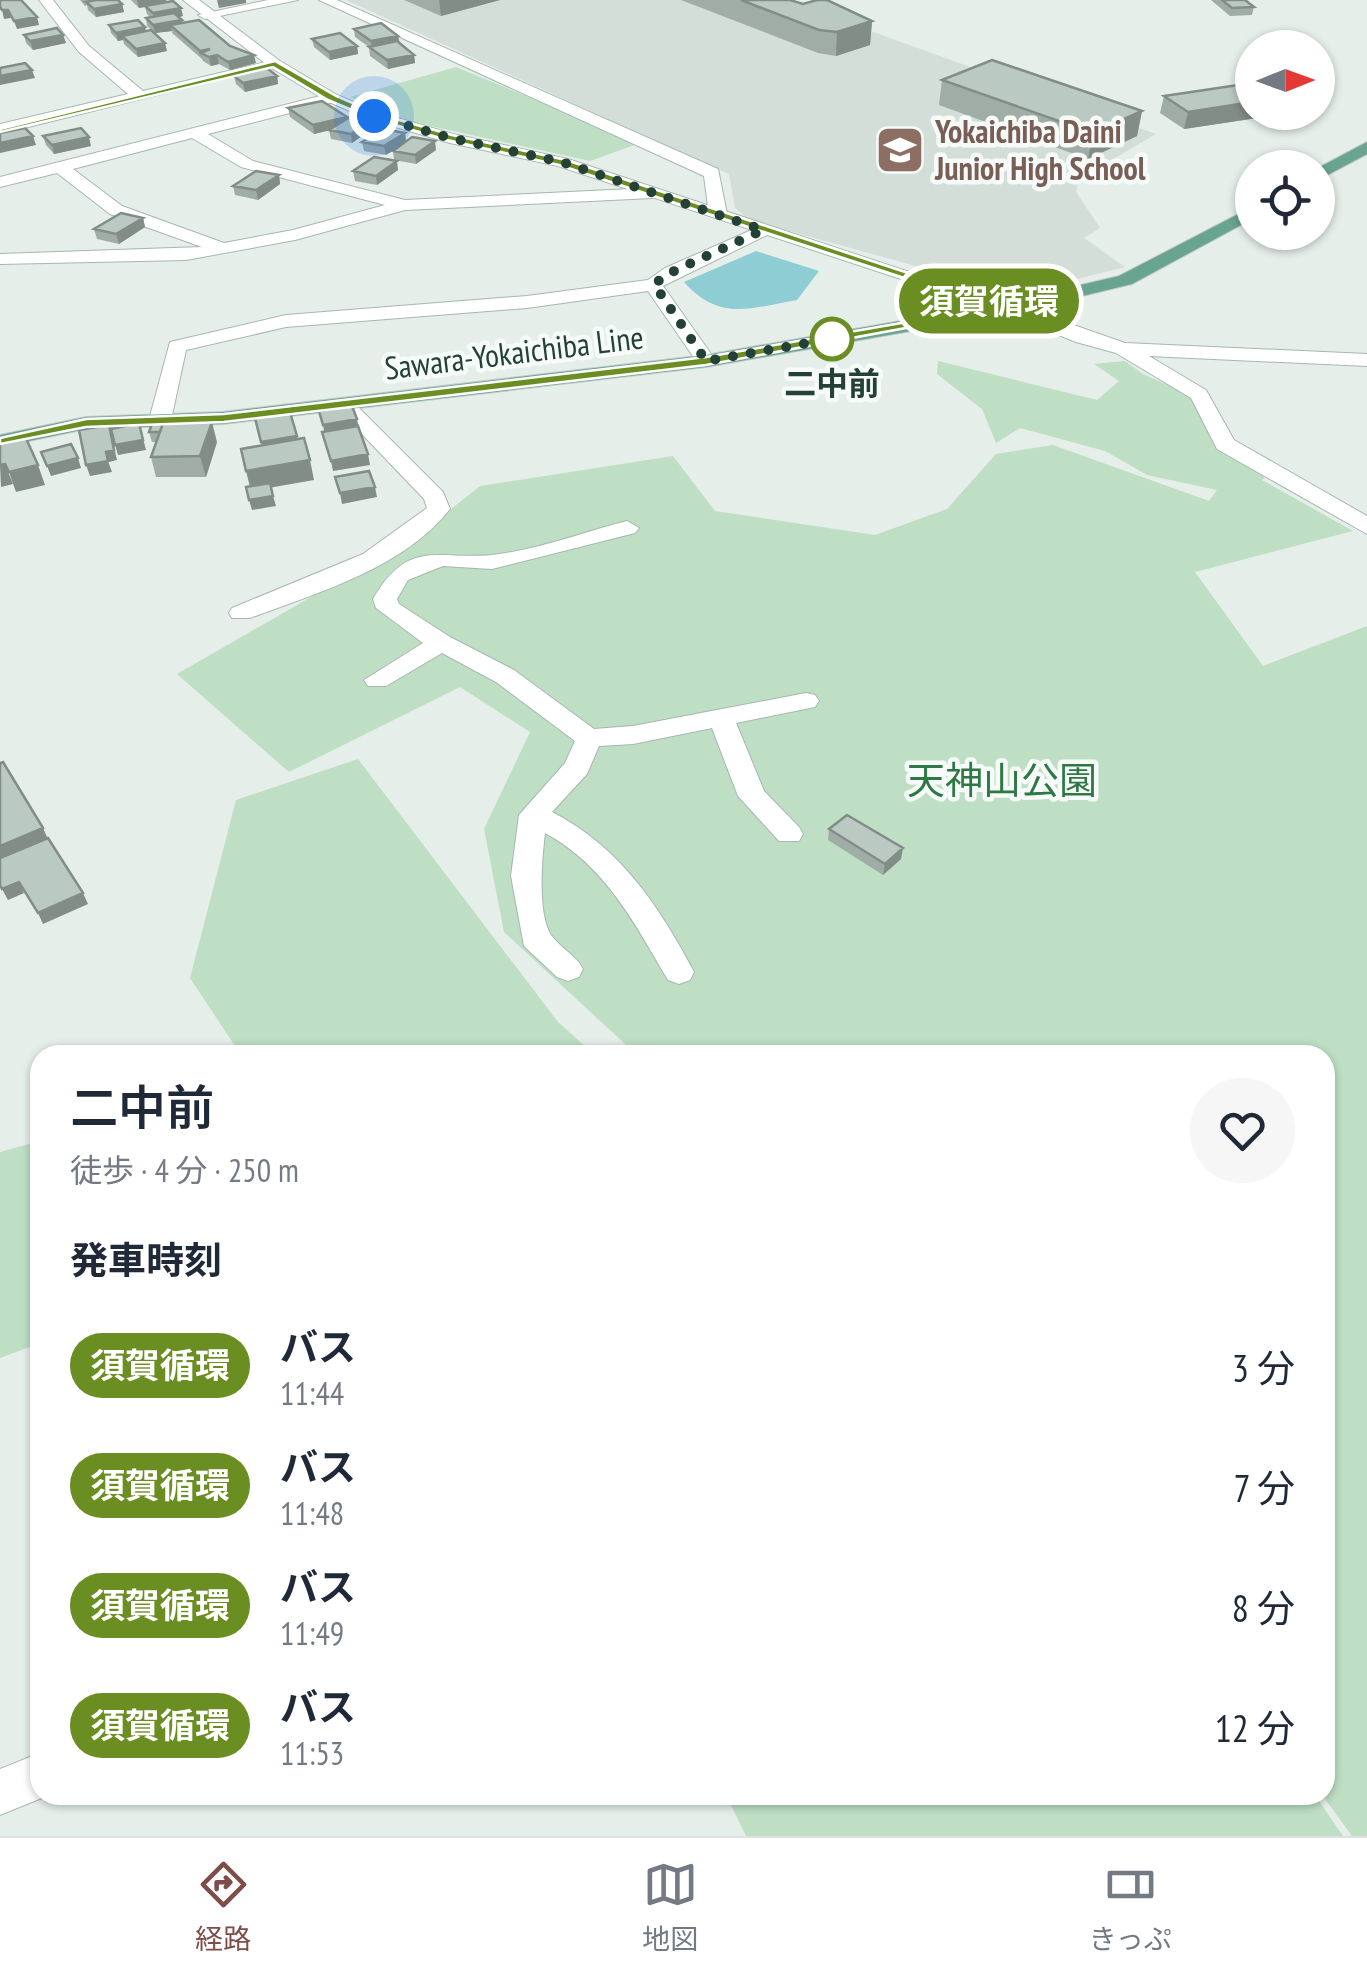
<!DOCTYPE html>
<html lang="ja">
<meta charset="utf-8">
<style>
:root{--surface:#fff;--page:#f6f6f7;--text:#1f2937;--muted:#747a83;--line:#e0e1e3;--accent:#7f4d48}
body{margin:0;font-family:"PT Sans Narrow","Noto Sans JP",sans-serif;background:var(--page);color:var(--text);height:100vh;display:flex;flex-direction:column;font-size:38px;white-space:nowrap}
*{box-sizing:border-box;margin:0}
p{font-size:32px;color:var(--muted)}
.icon{flex:none;width:55px;height:55px;fill:none;stroke:currentColor;stroke-width:2;stroke-linecap:round;stroke-linejoin:round}
.map{position:relative;flex:1;overflow:hidden}
.side{position:absolute;left:30px;top:1045px;width:1305px;height:760px;display:flex;flex-direction:column;background:var(--surface);border-radius:30px;box-shadow:0 2px 8px #0004}
.side>*{flex:none}
.badge{padding:0 20px;border-radius:32px;font-size:35px;line-height:65px}
.needle{width:65px;rotate:89deg}
.buttons{position:absolute;left:1235px;top:30px;display:grid;gap:20px}
.buttons a{display:grid;place-items:center;width:100px;height:100px;border-radius:50%;background:var(--surface);box-shadow:0 2px 8px #0004;font-size:50px}
.you{position:absolute;width:50px;height:50px;margin:-25px;border:8px solid #fff;border-radius:50%;background:#1a73e8;box-shadow:0 0 0 15px #1a73e833}
.map>.badge{position:absolute;translate:-50% -50%;box-shadow:0 0 0 5px #fff}
h2{padding:0 40px;font-size:38px;line-height:90px}
.round{display:grid;place-items:center;flex:none;width:105px;height:105px;border-radius:52px;background:var(--page)}
.overview{display:flex;align-items:center;justify-content:space-between;height:170px;padding:0 40px}
h1{font-size:48px;font-weight:600;line-height:75px}
ul{padding:0;list-style:none}
li{display:flex;align-items:center;gap:30px;height:120px;padding:0 40px}
li div{flex:1}
li b{display:block;font-size:38px}
li em{font-style:normal}
li .badge{min-width:110px;font-weight:700;text-align:center}
.dock{display:flex;justify-content:space-around;align-items:center;height:140px;border-top:2px solid var(--line);background:var(--surface);font-size:28px;color:var(--muted)}
.dock a{display:grid;justify-items:center;gap:5px}
.dock .active{color:var(--accent)}
.map>svg:first-child{display:block}
</style>
<div class="map">
<svg width="1367" height="1836" viewBox="0 0 1367 1836">
<rect width="100%" height="100%" fill="#e5eee9"/>
<!-- built -->
<path fill="#d3ded8" d="M346 0H785L1156 134 1079 179 1076 192 1100 228 1084 238 1125 267 1017 294 749 220 735 208 729 174Z"/>
<!-- green -->
<path fill="#bedfc4" d="M456 67 640 143 590 161 403 120 350 97Z
M938 361 1097 400 1119 381 1094 364 1125 361 1143 374 1190 395 1265 478 1262 480 1353 531 1195 572 1263 666 1367 626V1836H1352L1322 1795 1325 1055H637L504 932 484 829 530 732 460 687 289 772 177 674 417 536 480 486 673 456 715 511 875 535 947 509 996 454 1053 445 1209 501 1217 490 1147 475 1105 451 1020 428 996 443 982 409 937 374Z
M358 759 558 1022 595 1055H241L190 978 236 800Z
M40 1141V1343L0 1358V1152Z
M726 1795H1315L1343 1836H746Z"/>
<!-- water -->
<path fill="#8dcdd3" d="M756 251 819 271 797 300C750 308 720 322 684 282Z"/>
<g fill="none" stroke-linecap="round" stroke-linejoin="round">
<!-- minor casing -->
<g stroke="#a7b7b0" stroke-width="2">
<path id="minor" d="M39 0H53L89 46 143 91 275 60 282 64 0 134V124L128 94 79 52Z
M268 0H298L205 19 198 15Z
M319 0H337L718 169 727 214 718 219 709 214 704 176Z
M332 93 337 95V101L208 134 253 161 405 200 652 188 661 193 652 198 405 210 295 240 186 260 0 264V254L202 247 110 214 57 173 0 187V177ZM192 138 241 167 385 205 293 230 224 243 122 206 73 169Z
M763 225 769 226V234L663 286 716 361 713 365H699L648 291 527 308 286 327 186 350 171 420 160 426 149 420 170 342 286 315 527 296 648 280 665 268Z
M1008 302 1125 343 1367 354V366L1149 356 1206 390 1234 440 1367 516V534L1217 449 1191 398 1116 353 1076 342 1001 312V304Z
M344 398 351 400 443 492 450 509C404 568 317 593 250 618H232L229 613 232 608 363 554 427 508 424 499 337 408 334 404 337 400Z
M627 521 639 528 635 533 492 569 443 566 408 580 397 599 399 604 450 637 514 670 594 729 633 726 806 693 815 695 819 701 815 707 736 723 764 791 799 827 803 834 799 841H779L738 796 712 728 633 744 599 746 587 774 552 812C620 847 659 906 694 972L690 980 679 984 668 980C635 924 605 865 545 833 542 859 537 913 551 935 560 948 576 955 583 969L579 977 568 981 557 977 524 946 511 876 519 815 565 763 575 741 496 682 442 653 386 686H368L364 680 423 643 376 608 373 599C409 538 435 560 492 555 537 550 584 532 627 521Z
M40 1753V1795H49L0 1815V1769Z"/>
</g>
<!-- tertiary casing -->
<g stroke="#a7b7b0" stroke-width="2">
<path id="tertiary" d="M183 0H199L280 61 337 95 380 113 453 134 568 159 1018 308 1015 312H1001L558 166 450 143 368 119 327 101 270 67Z"/>
</g>
<!-- primary casing -->
<g stroke="#c1cac7" stroke-width="2">
<path id="primary" d="M1367 142V154L1318 180V168Z
M1252 207V219L1132 284 1008 314 706 367 223 424 86 429 0 447V435L86 417 223 412 706 355 1008 302 1119 276Z"/>
</g>
<!-- minor -->
<use href="#minor" fill="#fff" fill-rule="evenodd"/>
<!-- tertiary -->
<use href="#tertiary" fill="#fff" fill-rule="evenodd"/>
<!-- primary -->
<use href="#primary" fill="#69a491" fill-rule="evenodd"/>
</g>
<!-- wall -->
<path fill="#a0ada7" d="M80 0H118L122 4 124 12 96 17 88 10 87 5 85 6Z
M131 0H166L183 16 179 17 183 23 230 46 256 63 230 70 219 64 211 66 203 61 202 59 172 33V31L155 33 147 26 146 18 150 17 147 14 145 7 139 8Z
M404 0H500L441 16Z
M681 0H790L803 4 872 21 870 45 836 56 818 53Z
M1211 0H1245L1254 7 1252 15 1230 16Z
M109 25 145 27 146 31 167 51 138 57 124 44 123 40 118 41 111 33Z
M354 29 398 36 399 43 414 55 415 63 388 69 370 56 369 47 355 37Z
M24 35H63L66 43 33 50 26 43Z
M312 39 357 46 358 54 330 60 314 47Z
M234 76H277L278 84 245 92 236 84Z
M942 80 1142 111 1137 136 1088 159 939 105Z
M1164 96 1290 113 1184 129 1160 113Z
M288 108 347 117 372 129 352 143 331 139 329 130 314 134 290 117Z
M405 133 406 142 386 155 364 151 362 142Z
M43 136 91 146 54 154 46 145Z
M436 150 416 164 394 160 393 151Z
M398 170 377 185 355 181 353 171Z
M279 175 280 184 258 200 235 195 233 186Z
M143 218 145 227 119 244 97 239 94 229Z
M178 423 217 442 206 477H156L151 457 156 442H152L149 432Z
M829 829 901 859 883 875 828 840Z"/>
<!-- shaded-wall -->
<path fill="#828d88" d="M137 0H166V3L139 8Z
M217 0H246V3L219 8Z
M439 0H500L441 16Z
M122 4 124 12 96 17 94 9Z
M181 8 183 16 155 21 153 13Z
M2 10H8L11 18 4 19Z
M37 17 39 25 17 29 14 21Z
M182 20 184 28 170 25 172 31 155 33 153 25Z
M872 21 870 45 836 56 837 32Z
M145 27 147 36H122L123 40 118 41 116 33Z
M63 35 66 43 33 50 30 41Z
M398 36 400 44 372 50 371 41Z
M165 43 167 51 138 57 136 49Z
M357 46 358 54 330 60 329 52Z
M210 49 217 55 219 64 211 66 209 58 201 53 202 59 200 51Z
M254 55 256 63 230 70 228 62Z
M414 55 415 63 388 69 387 60Z
M32 70 35 78 0 85V76Z
M277 76 278 84 245 92 243 83Z
M1252 102V112L1290 113 1184 129 1188 112Z
M1142 111 1137 136 1088 159 1093 133Z
M347 117 348 126 314 134 313 125Z
M371 121 372 129 352 143 351 134Z
M405 133 406 142 386 155 384 146Z
M33 136 36 145 0 153V143Z
M89 137 91 146 54 154 52 145Z
M435 141 436 150 416 164 415 155Z
M397 161 398 170 377 185 376 176Z
M279 175 280 184 258 200 256 190Z
M143 218 145 227 119 244 116 234Z
M357 419 359 429 325 435 323 425Z
M212 422 217 442 206 477 200 456Z
M139 423 146 450 118 455 115 445Z
M109 425 117 460 109 462 106 452Z
M297 436 299 446 263 452 261 442Z
M368 454 370 465 333 471 331 461Z
M78 458 81 468 51 476 47 466Z
M310 460 314 480 251 491 246 471Z
M108 461 112 472 90 476 86 465Z
M5 464 13 484 1 487 0 465Z
M38 465 45 485 16 492 9 472Z
M375 487 377 497 342 504 340 493Z
M273 496 276 506 252 510 249 500Z
M43 828 52 848 0 871V846Z
M903 848 901 859 883 875 885 864Z
M19 882 24 893 8 900 2 889Z
M83 893 88 904 43 924 38 913Z"/>
<!-- building -->
<path fill="#bac9c2" stroke="#828d88" stroke-width="2.5" d="M0 0H21L37 17 14 21 8 10H2L0 7Z
M96 0H118L122 4 94 9 86 2Z
M741 0H790L803 4 817 0H827L872 21 837 32 819 30Z
M1222 0H1245L1254 7 1232 8Z
M173 1 181 8 153 13 145 6Z
M174 13 182 20 153 25 146 18Z
M138 20 145 27 116 33 109 25Z
M199 20 230 46 254 55 228 62 217 55 209 57 201 53 210 49 200 51 170 25Z
M381 23 398 36 371 41 354 29Z
M57 28 63 35 30 41 24 35Z
M151 30 165 43 136 49 122 36Z
M340 33 357 46 329 52 312 39Z
M397 41 414 55 387 60 369 47Z
M992 60 1142 111 1093 133 942 80Z
M25 63 32 70 0 76V68Z
M267 68 277 76 243 83 234 76Z
M1252 83V102L1188 112 1164 96Z
M322 101 347 117 313 125 288 108Z
M350 117 371 121 351 134 329 130Z
M25 128 33 136 0 143V133Z
M81 128 89 137 52 145 43 136Z
M383 129 405 133 384 146 362 142Z
M412 137 435 141 415 155 393 151Z
M374 157 397 161 376 176 353 171Z
M256 171 279 175 256 190 233 186Z
M121 213 143 218 116 234 94 229Z
M352 406 357 419 323 425 319 411Z
M290 412 297 436 261 442 255 418Z
M177 420 176 423H163L160 432H149L153 421Z
M212 422 200 456 151 457 163 423Z
M139 423 143 440 115 445 111 429Z
M109 425 114 450 106 452 108 461 86 465 79 430Z
M358 426 368 454 331 461 322 432Z
M25 436 38 465 9 472 5 464 0 465V442Z
M304 438 310 460 246 471 241 449Z
M71 444 78 458 47 466 41 452Z
M369 471 375 487 340 493 335 477Z
M270 483 273 496 249 500 246 487Z
M3 762 43 828 0 846V763Z
M847 815 903 848 885 864 829 829Z
M48 838 83 893 38 913 19 882 2 889 0 885V858Z"/>
<!-- line -->
<path fill="#6b8e23" stroke="#fff" stroke-width="2.5" d="M275 61 336 96 378 114 452 135 566 160 1014 308 706 365 224 422 86 427 0 444V438L86 419 224 414 706 357 993 307 559 165 447 140 371 118 328 100 273 67 0 132V129Z"/>
<g fill="none" stroke-linecap="round" stroke-linejoin="round">
<!-- walk -->
<path stroke="#234137" stroke-width="10" stroke-dasharray="0 18" d="M374 116 450 138 562 162 763 230 672 272 654 284 706 361 837 338 832 339"/>
</g>
<!-- icons -->
<defs>
<g id="school-square" transform="scale(2.5)"><rect x="-9" y="-9" width="18" height="18" rx="4" fill="#8d6e63" stroke="#f6faf8"/><path d="M0-5L7-2L0 1L-7-2ZM-4 1L0 2.5L4 1V4Q0 6-4 4Z" fill="#fff"/></g>
</defs>
<g fill-rule="evenodd">
<use href="#school-square" x="900" y="150"/>
</g>
<!-- markers -->
<circle fill="#fff" stroke="#6b8e23" stroke-width="5" cx="832" cy="339" r="20"/>
<g text-anchor="middle" stroke-width="9" stroke-linejoin="round" paint-order="stroke">
<!-- far-education labels -->
<g font-size="32" font-weight="bold" fill="#785e54" stroke="#f6faf8" text-anchor="start">
<text x="935" y="143">Yokaichiba Daini<tspan x="935" dy="37">Junior High School</tspan></text>
</g>
<!-- far-street labels -->
<g font-size="32" fill="#234137" stroke="#f6faf8">
<text transform="translate(514 353) rotate(-7)" y="11">Sawara-Yokaichiba Line</text>
</g>
<!-- far-stop labels -->
<g font-size="32" font-weight="bold" fill="#234137" stroke="#f6faf8">
<text x="832" y="395">二中前</text>
</g>
<!-- park labels -->
<g font-size="38" fill="#2d7845" stroke="#f6faf8">
<text x="1002" y="794">天神山公園</text>
</g>
</g>
</svg>
<div class="buttons">
<a><svg class="needle" viewBox="-14 -14 28 28"><path d="M0-13l5 13h-10z" fill="#e53935"/><path d="M0 13l5-13h-10z" fill="#747a83"/></svg></a>
<a><svg class="icon" aria-label="locate" viewBox="0 0 24 24"><circle cx="12" cy="12" r="6"/><path d="M12 2v4M12 18v4M2 12h4M18 12h4"/></svg></a>
</div>
<div class="you" style="left:374px;top:116px"></div>
<b class="badge" style="left:989px;top:301px;background:#6b8e23;color:#fff">須賀循環</b>
<section class="side">
<div class="overview"><div><h1>二中前</h1><p>徒歩 · 4 分 · 250 m</p></div><a class="round"><svg class="icon" aria-label="heart" viewBox="0 0 24 24"><path d="M12 20l-8-8c-3-5 5-10 8-4 3-6 11-1 8 4z"/></svg></a></div>
<h2>発車時刻</h2>
<ul>
<li><span class="badge" style="background:#6b8e23;color:#fff">須賀循環</span><div><b>バス</b><p>11:44</p></div><em>3 分</em></li>
<li><span class="badge" style="background:#6b8e23;color:#fff">須賀循環</span><div><b>バス</b><p>11:48</p></div><em>7 分</em></li>
<li><span class="badge" style="background:#6b8e23;color:#fff">須賀循環</span><div><b>バス</b><p>11:49</p></div><em>8 分</em></li>
<li><span class="badge" style="background:#6b8e23;color:#fff">須賀循環</span><div><b>バス</b><p>11:53</p></div><em>12 分</em></li>
</ul>
</section>
</div>
<nav class="dock">
<a class="active"><svg class="icon" aria-label="directions" viewBox="0 0 24 24"><path d="M12 3l9 9-9 9-9-9zM9 14v-3h6M13 9l2 2-2 2"/></svg>経路</a>
<a><svg class="icon" aria-label="map" viewBox="0 0 24 24"><path d="M3 6l6-2 6 2 6-2v14l-6 2-6-2-6 2zM9 4v14M15 6v14"/></svg>地図</a>
<a><svg class="icon" aria-label="tickets" viewBox="0 0 24 24"><path d="M3 7h18v10H3zM15 7v10"/></svg>きっぷ</a>
</nav>
